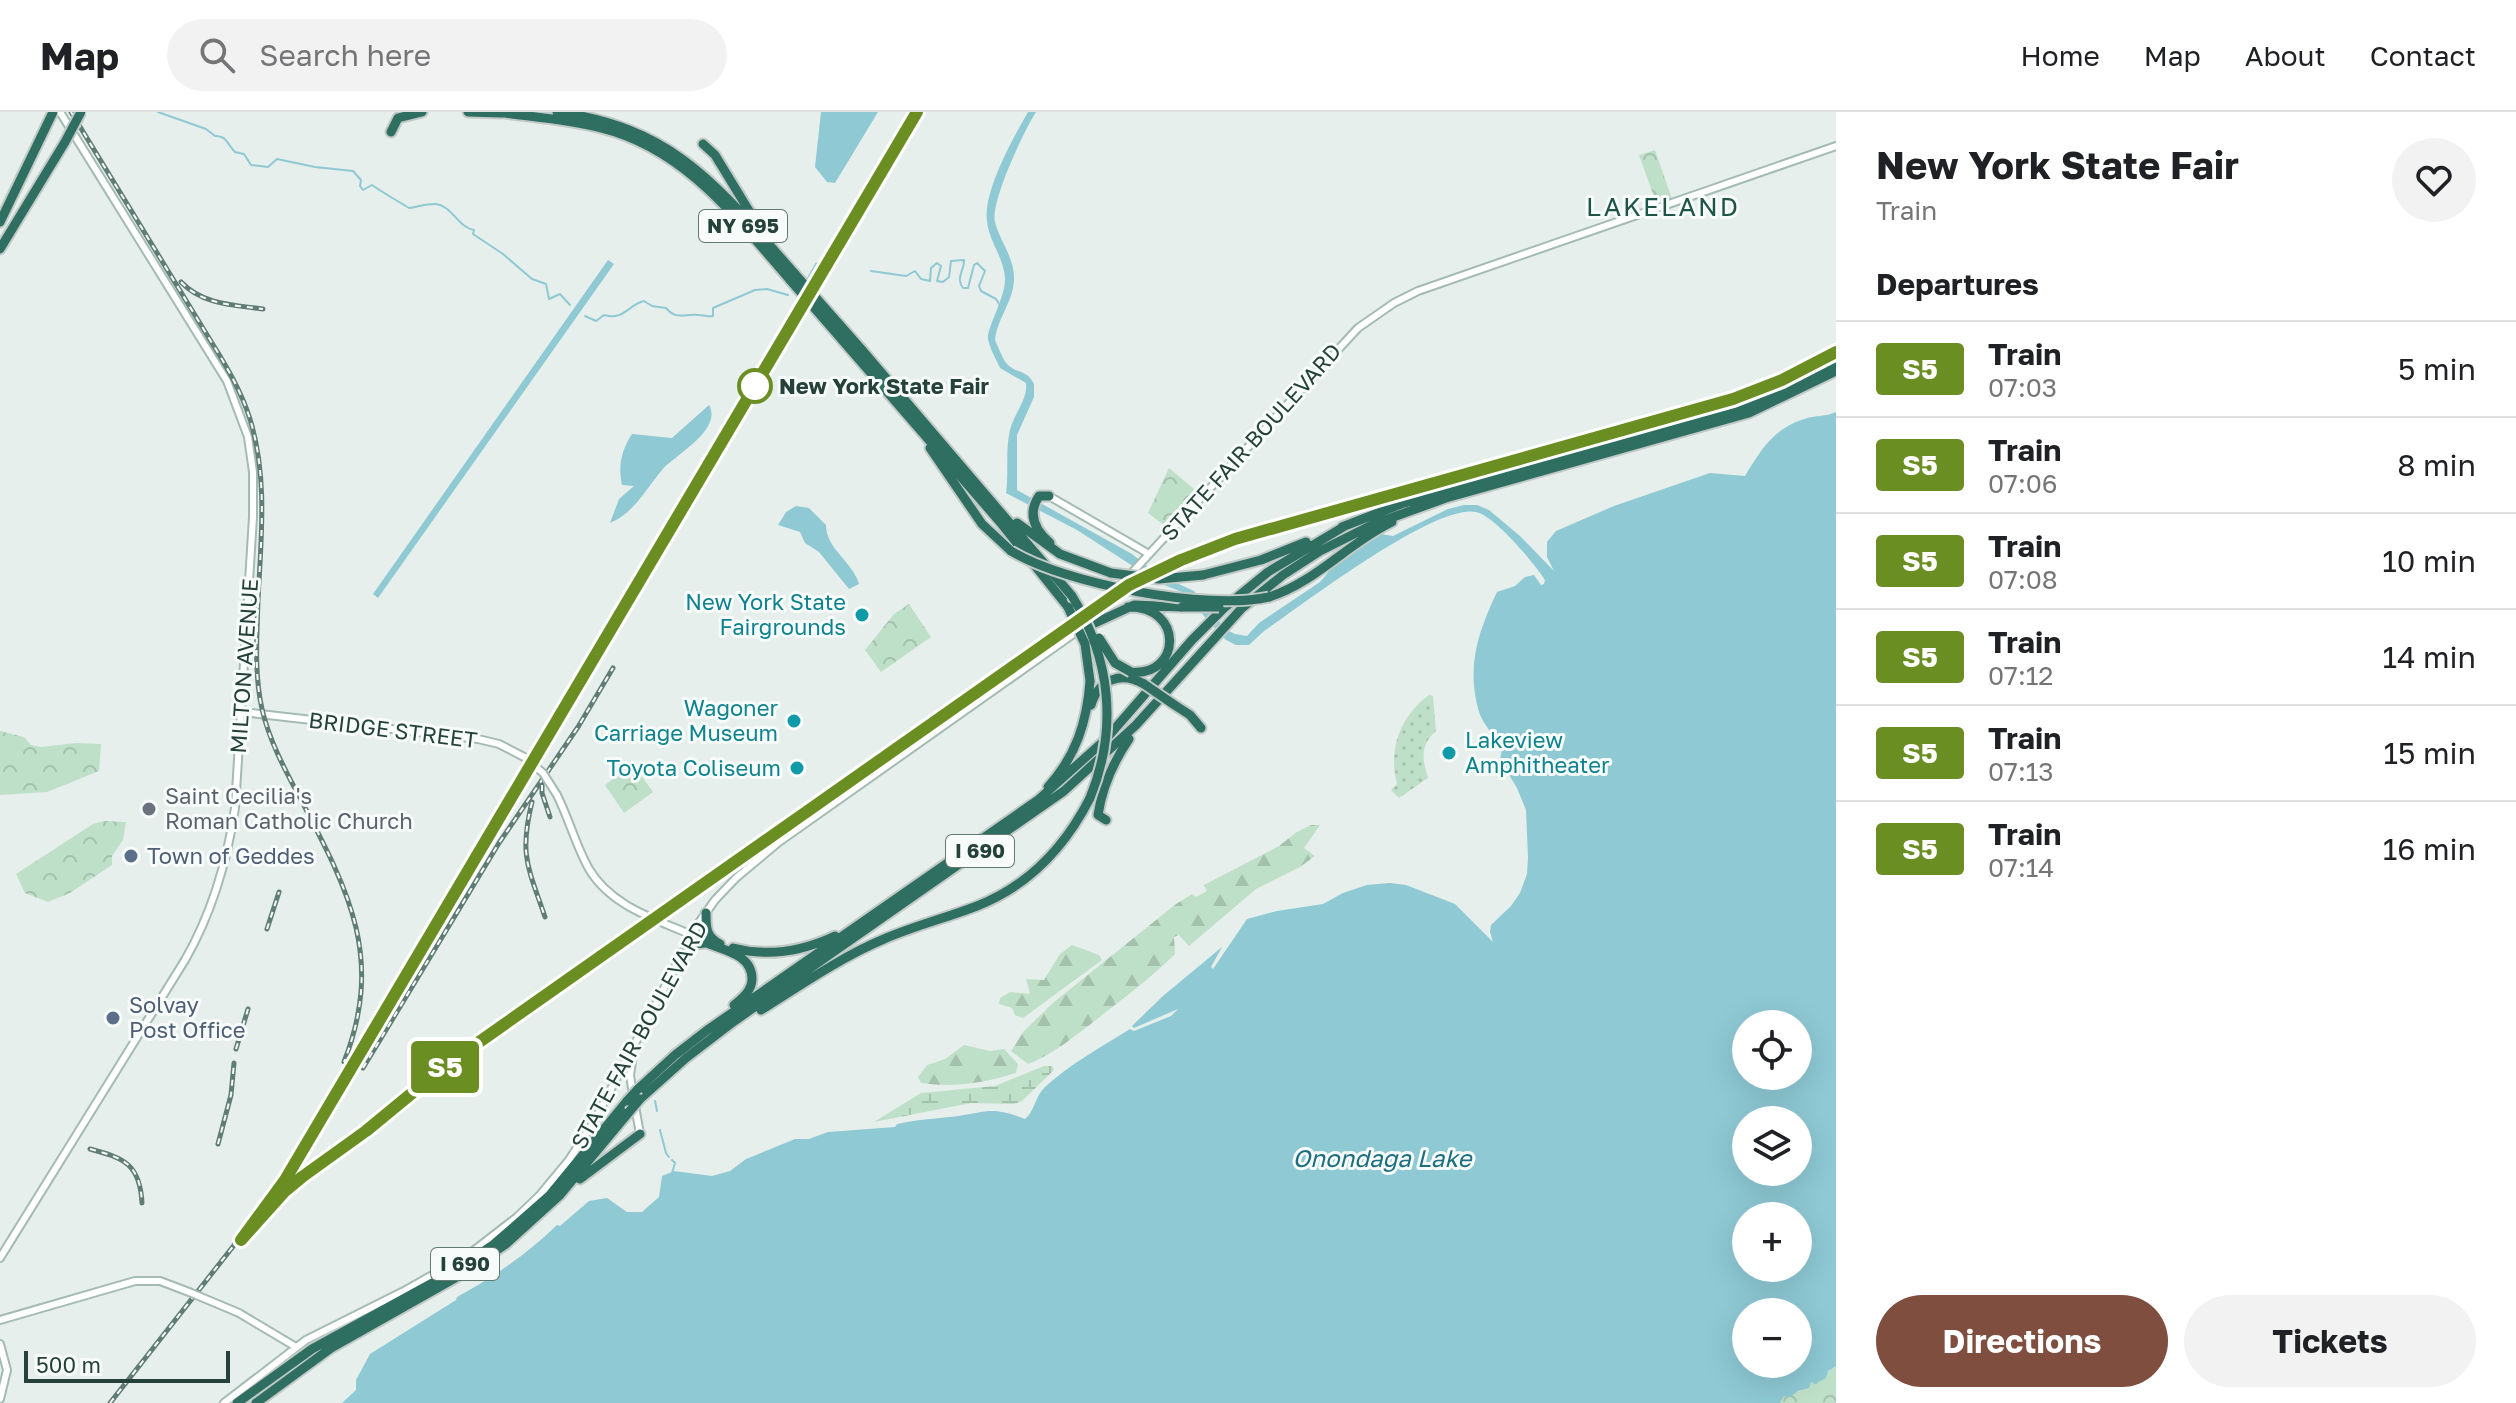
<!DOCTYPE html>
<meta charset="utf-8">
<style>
:root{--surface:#fff;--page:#f2f2f2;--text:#202124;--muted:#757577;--line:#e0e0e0;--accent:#7f4e3f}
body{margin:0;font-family:"Golos Text",sans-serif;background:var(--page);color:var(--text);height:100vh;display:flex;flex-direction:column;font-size:30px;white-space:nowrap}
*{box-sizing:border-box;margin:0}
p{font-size:26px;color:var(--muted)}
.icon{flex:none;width:44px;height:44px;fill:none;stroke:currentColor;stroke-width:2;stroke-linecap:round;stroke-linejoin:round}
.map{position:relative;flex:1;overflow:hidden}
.side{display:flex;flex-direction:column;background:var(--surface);width:680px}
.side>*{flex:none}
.badge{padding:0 16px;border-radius:6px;font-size:28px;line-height:52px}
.buttons{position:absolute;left:1732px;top:898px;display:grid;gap:16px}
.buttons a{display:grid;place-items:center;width:80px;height:80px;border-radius:50%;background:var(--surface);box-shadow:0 8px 32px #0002;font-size:40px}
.scale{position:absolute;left:24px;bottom:20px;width:206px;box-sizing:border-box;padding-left:8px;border:4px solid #24423a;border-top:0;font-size:22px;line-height:28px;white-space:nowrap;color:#24423a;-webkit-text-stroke:6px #f7fbf9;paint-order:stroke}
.map>.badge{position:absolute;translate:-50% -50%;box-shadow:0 0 0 4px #fff}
h2{padding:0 40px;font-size:30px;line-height:72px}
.round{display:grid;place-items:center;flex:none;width:84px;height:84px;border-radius:42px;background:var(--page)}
.summary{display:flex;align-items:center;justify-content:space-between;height:136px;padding:0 40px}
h1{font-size:38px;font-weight:700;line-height:60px}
.action{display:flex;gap:16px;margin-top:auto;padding:16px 40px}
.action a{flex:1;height:92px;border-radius:48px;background:var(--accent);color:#fff;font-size:32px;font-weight:700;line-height:92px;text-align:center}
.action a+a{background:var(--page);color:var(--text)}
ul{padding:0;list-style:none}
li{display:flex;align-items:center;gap:24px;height:96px;padding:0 40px;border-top:2px solid var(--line)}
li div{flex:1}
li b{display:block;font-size:30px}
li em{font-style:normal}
li .badge{min-width:88px;font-weight:700;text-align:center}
header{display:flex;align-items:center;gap:48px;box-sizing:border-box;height:112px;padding:0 40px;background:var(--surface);border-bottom:2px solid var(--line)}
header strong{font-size:38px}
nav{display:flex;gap:44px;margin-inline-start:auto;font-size:28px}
.search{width:560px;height:72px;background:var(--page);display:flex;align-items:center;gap:20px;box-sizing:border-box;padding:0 28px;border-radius:44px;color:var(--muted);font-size:30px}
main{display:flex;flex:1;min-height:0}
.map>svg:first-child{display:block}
</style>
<header>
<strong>Map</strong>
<div class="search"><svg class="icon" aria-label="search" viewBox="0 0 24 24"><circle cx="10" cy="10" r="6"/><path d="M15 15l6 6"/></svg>Search here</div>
<nav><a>Home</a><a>Map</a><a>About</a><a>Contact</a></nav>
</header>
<main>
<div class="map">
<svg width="1836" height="1291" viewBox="0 0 1836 1291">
<defs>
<pattern id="grass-dots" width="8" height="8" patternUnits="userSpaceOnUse" patternTransform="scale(2)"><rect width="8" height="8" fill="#bfe0c8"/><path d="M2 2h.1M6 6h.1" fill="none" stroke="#a4c1ad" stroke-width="1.8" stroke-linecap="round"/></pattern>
<pattern id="forest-firs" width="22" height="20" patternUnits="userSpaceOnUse" patternTransform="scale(2)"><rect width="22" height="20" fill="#bfe0c8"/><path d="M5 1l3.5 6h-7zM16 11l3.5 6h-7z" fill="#a4c1ad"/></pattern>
<pattern id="wetland-marsh" width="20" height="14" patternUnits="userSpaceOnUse" patternTransform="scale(2)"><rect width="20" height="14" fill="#bfe0c8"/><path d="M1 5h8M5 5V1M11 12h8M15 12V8" fill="none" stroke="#a4c1ad"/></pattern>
<pattern id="park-crowns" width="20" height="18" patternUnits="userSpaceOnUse" patternTransform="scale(2)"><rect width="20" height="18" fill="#bfe0c8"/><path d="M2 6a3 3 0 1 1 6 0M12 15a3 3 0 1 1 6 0" fill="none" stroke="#a4c1ad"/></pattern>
</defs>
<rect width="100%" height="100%" fill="#e6efeb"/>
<!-- grass -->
<path fill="url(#grass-dots)" d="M1429 583 1433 584 1436 619C1420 633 1422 647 1428 666L1399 686 1391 678 1397 672C1388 638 1400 604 1429 583Z"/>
<!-- forest -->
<path fill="url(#forest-firs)" d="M1311 713H1320L1304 736 1315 744 1300 755 1256 777 1189 834 1179 823 1174 825 1175 842C1148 869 1117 891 1087 915 1067 930 1051 943 1028 952L1011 939 1023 920 1054 890 1176 792 1192 782 1196 785 1207 779 1204 773 1279 734 1297 720Z
M1072 833 1099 843 1102 848 1023 906 1015 903 1012 896 999 892 1000 886 1010 880 1030 882 1026 867 1044 868 1060 842Z
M964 933 990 939 1004 937 1018 952 1016 961C984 971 954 976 921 971L918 965 927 953 945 947Z"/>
<!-- wetland -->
<path fill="url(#wetland-marsh)" d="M1044 954H1052L1054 958 1022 989 1014 992 971 991 874 1010 921 981 995 974Z"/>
<!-- park -->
<path fill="url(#park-crowns)" d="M1655 38 1672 87 1657 93 1639 43Z
M1169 356 1200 382 1168 416 1148 401Z
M909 492 931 525 881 560 865 538 894 502Z
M0 619 24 625 31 633 41 635 76 631 101 632 99 659 47 680 0 683Z
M633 652 653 680 624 701 605 673Z
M104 709 126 710 123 728 112 744V753L70 781 48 790 25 781 16 762 93 712Z
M1836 1254V1291H1775H1780L1784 1284 1808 1276 1811 1270Z"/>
<!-- water -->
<path fill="#8ec9d4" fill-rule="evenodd" d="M821 0H878L835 71 827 70 815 55Z
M1028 0H1036C1024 19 990 90 995 110 1000 130 1015 146 1014 168 1013 190 997 207 995 228 999 236 1002 247 1008 253 1018 262 1027 258 1034 272V285L1017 323V378L1132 442 1157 462 1194 479 1209 500 1229 519 1235 522 1247 524 1259 511 1320 470 1331 457 1360 433 1380 422 1393 424 1448 397 1464 393H1477L1489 398 1520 424 1554 459 1547 445V430L1556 419 1614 394 1710 361 1745 364C1761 338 1773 317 1804 307 1815 303 1826 305 1836 300V1254L1828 1259 1826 1266 1815 1272 1811 1270 1809 1276 1798 1279 1790 1285 1784 1284 1780 1291H342L356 1278V1268L370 1242 456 1188 457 1185C494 1165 527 1142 557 1113L560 1114 589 1089 607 1086 627 1100H642L659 1085 662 1064 674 1059 712 1064 730 1059 746 1047 795 1027H809L828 1020 895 1015 897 1012C915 1008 931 1007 949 1005 985 1002 987 992 1025 1007 1035 999 1035 984 1045 975 1070 952 1101 935 1130 917L1134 919 1171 904 1178 897 1134 916 1132 914 1163 884 1222 835 1211 855 1213 857 1247 807 1277 799 1323 792 1343 781 1367 773 1390 771 1406 773 1455 792 1493 830 1490 820 1491 813 1511 794 1520 781 1527 762 1528 746 1526 698 1517 676 1500 648 1502 637C1495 625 1483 612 1479 600 1466 555 1478 520 1497 480L1515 474 1525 465 1534 463 1541 473 1544 472 1545 468C1534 451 1495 404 1476 400 1435 391 1302 493 1264 519L1249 533H1236L1226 528 1182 480 1159 471 1077 418 1006 381C1009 360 1005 339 1010 318 1014 301 1028 288 1026 271L1000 256C996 247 990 237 988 227 986 218 1005 186 1005 168 1005 147 989 130 987 109 983 80 1013 26 1028 0ZM1746 912H1798V964H1746ZM1746 1008H1798V1060H1746ZM1746 1104H1798V1156H1746ZM1746 1200H1798V1252H1746Z
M608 148 614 152 378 486 373 482Z
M709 293C723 318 675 343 662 358 646 377 634 401 610 411L619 387 634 374 622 373C618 354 621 339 632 322L672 326Z
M796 394 809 396 826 413C826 437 853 450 859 472L849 477 819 440 805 431 800 420 778 413 786 400Z"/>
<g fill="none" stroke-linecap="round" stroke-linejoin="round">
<!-- stream -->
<path stroke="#8ec9d4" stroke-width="2" d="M158 0 206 17 215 24C226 23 228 33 235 40L244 42 251 53 268 55 277 47 315 55 353 59 361 68 360 74 363 78 372 73C385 82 396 88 409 96 417 95 428 91 436 92 452 94 459 116 474 118L473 122 503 142 532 167 546 172 549 187 560 182 570 193
M871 159 906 164 915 159 921 167 930 169 931 156 937 151 941 154 937 169 943 170 949 165 951 149 964 148C965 157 955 166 963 176H968L974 153 977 151 985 159 979 174 981 179 996 187 1001 195
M807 168 816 152 822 150
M585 204 596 209 604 203C624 209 629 192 644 189L652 194 666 196C677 209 685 201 699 203 704 203 709 205 713 204V196L755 178 767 177 788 183
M655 989 657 999
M660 1018 666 1041 669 1045
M672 1048 675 1051 672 1061"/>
<!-- secondary casing -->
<g stroke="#a4bbb3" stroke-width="10">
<path id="secondary" d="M1049 384 1149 442
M242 600 478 627 499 632 524 645
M557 683C569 707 576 734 589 757 611 794 655 807 692 823
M633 983 630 963 633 943
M635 994 640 1022
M0 1146 185 848C212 801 227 750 235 696L253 405V360L248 325 227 269 60 0
M239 1201 296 1235
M0 1208 135 1169H160L189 1180
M0 1232 7 1258 0 1287
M224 1291 306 1228 402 1180 468 1143 517 1105 540 1083 569 1048 593 1011 698 812 715 788 736 766 779 730 1079 518 1358 216 1394 191 1418 179 1836 34"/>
</g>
<!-- highway casing -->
<g stroke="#c2cac8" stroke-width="13">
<path id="highway" d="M468 0 501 1
M497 0C531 5 567 7 601 16 686 37 736 106 791 169
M557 0C677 16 720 77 795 162
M391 20 398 6 422 0
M703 32 715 43 754 107
M0 110 53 0
M0 137 65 30
M862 238 1072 484
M857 245 1000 410 1068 495
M930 336 982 412 1011 439
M1049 384H1039C1027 402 1035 418 1050 431
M1017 411 1060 442 1111 461
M1342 415 1401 392 1721 303 1771 284 1836 251
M1203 463 1261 448 1306 430
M1269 485C1316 470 1348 431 1392 410
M1128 495C1185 494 1181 565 1131 560
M1082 517 1134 493 1182 495
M1173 592 1190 603 1201 616
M1091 593C1099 567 1121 559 1144 572
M1048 675C1076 644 1087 610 1090 569
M1106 708 1098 703C1102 676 1114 649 1129 627
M706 801C706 816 706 825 720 832
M692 823C709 838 752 836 752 867 752 878 743 886 734 893
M733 836C768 845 803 839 835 824
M681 843 695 832 705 831
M761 898C801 873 841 845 884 827 914 814 946 806 977 794 1028 774 1065 735 1090 686
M638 977 675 943 706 919 1038 688 1105 628 1192 528 1224 496 1268 460 1345 414
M640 987 686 946 733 910 1064 679 1136 613 1242 496 1283 463 1320 439 1374 412 1446 386 1749 301 1836 259
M580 1067 640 1022
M237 1291 312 1237 447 1163 493 1133 549 1084 627 989
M256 1291 331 1236 455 1166 506 1132 559 1084 629 1000"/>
</g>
<!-- secondary -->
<use href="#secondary" stroke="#fff" stroke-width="6"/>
<!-- highway -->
<use href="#highway" stroke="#2f6f62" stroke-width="9"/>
<!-- rail casing -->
<g stroke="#5f7d75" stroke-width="5">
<path id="rail" d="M71 0 212 231C227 255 241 279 250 307 268 366 261 427 258 488 257 524 254 561 262 597 269 628 285 658 300 686 348 778 385 845 344 950
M181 170C203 193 234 193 263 197
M542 673V681L550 705
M532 690C519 743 528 755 545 805
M267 817 279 780
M236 937 248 897
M363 956 499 731 578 615 613 556
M218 1032 231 983 234 951
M90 1037C124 1046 140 1052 142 1091
M272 1082 915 0
M241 1128 285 1079 366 1019 445 954 1129 473 1181 448 1235 427 1733 287 1782 268 1836 240
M110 1291 246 1118"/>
</g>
<!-- rail -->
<use href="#rail" stroke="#f7fbf9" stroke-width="2" stroke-dasharray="6" stroke-linecap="butt"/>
<!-- secondary-bridge casing -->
<g stroke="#a4bbb3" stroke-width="10" stroke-linecap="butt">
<path id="secondary-bridge" d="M524 645 543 661 557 683
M189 1180 239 1201"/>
</g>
<!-- highway-bridge casing -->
<g stroke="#c2cac8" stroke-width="13" stroke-linecap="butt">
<path id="highway-bridge" d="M65 30 81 0
M795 162 862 238
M791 169 857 245
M1011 439C1065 472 1207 499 1269 485
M1111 461 1159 467 1203 463
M1072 484C1111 547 1118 617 1090 686
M1068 495 1085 532 1090 569
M1182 495H1219
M1099 526 1115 551 1131 560
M1144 572 1173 592
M627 989 638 977
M629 1000 640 987"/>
</g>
<!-- secondary-bridge -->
<use href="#secondary-bridge" stroke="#fff" stroke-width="6"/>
<!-- highway-bridge -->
<use href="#highway-bridge" stroke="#2f6f62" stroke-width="9"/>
</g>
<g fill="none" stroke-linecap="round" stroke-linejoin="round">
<!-- line casing -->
<g stroke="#fff" stroke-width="18">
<path id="line" d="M917 0 285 1068 241 1128 285 1079 302 1065 366 1019 445 954 1129 473 1181 448 1235 427 1733 287 1782 268 1836 240"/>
</g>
<!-- line -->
<use href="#line" stroke="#6b8e23" stroke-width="12"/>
</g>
<!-- markers -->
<circle fill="#fff" stroke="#6b8e23" stroke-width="4" cx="755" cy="274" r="16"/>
<g fill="#0f9aa8" stroke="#f7fbf9" stroke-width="3">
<circle cx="862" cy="503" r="8"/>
<circle cx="794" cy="609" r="8"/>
<circle cx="1449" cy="641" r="8"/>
<circle cx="797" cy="656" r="8"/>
</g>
<circle fill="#6b7280" stroke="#f7fbf9" stroke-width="3" cx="149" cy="697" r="8"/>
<g fill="#5c6f8a" stroke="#f7fbf9" stroke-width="3">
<circle cx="131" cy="744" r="8"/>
<circle cx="113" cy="906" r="8"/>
</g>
<g text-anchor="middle" stroke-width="6" stroke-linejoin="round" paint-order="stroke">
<!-- shield labels -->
<g fill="#f7fbf9" stroke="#637a73" stroke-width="2">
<rect x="699" y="98" width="88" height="32" rx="6"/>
<rect x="946" y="723" width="68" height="32" rx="6"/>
<rect x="431" y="1136" width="68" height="32" rx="6"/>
</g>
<g font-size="20" font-weight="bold" fill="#24423a">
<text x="743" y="121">NY 695</text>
<text x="980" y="746">I 690</text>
<text x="465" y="1159">I 690</text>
</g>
<!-- stop labels -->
<g font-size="22" font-weight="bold" fill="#24423a" stroke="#f7fbf9" text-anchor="start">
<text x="779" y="282">New York State Fair</text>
</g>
<!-- street labels -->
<g font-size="22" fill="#24423a" stroke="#f7fbf9">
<text transform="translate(1251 330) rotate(-48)" y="8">STATE FAIR BOULEVARD</text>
<text transform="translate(244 554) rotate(-86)" y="8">MILTON AVENUE</text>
<text transform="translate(393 618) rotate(7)" y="8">BRIDGE STREET</text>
<text transform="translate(639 923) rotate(-61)" y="8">STATE FAIR BOULEVARD</text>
</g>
<!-- culture labels -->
<g font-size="22" fill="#0d838f" stroke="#f7fbf9" text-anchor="end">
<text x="846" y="498">New York State<tspan x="846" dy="25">Fairgrounds</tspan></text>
<text x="778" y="604">Wagoner<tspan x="778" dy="25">Carriage Museum</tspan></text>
<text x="1465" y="636" text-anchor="start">Lakeview<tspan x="1465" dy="25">Amphitheater</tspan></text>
<text x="781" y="664">Toyota Coliseum</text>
</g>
<!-- worship labels -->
<g font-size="22" fill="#5b616d" stroke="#f7fbf9" text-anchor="start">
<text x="165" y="692">Saint Cecilia's<tspan x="165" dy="25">Roman Catholic Church</tspan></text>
</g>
<!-- service labels -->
<g font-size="22" fill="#4e5e75" stroke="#f7fbf9" text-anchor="start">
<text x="147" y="752">Town of Geddes</text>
<text x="129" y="901">Solvay<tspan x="129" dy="25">Post Office</tspan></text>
</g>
<!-- water labels -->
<g font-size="24" font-style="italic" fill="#1c6f80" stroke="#f7fbf9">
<text x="1382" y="1055">Onondaga Lake</text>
</g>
<!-- quarter labels -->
<g font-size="26" letter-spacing="2" fill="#1f5548" stroke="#f7fbf9">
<text x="1663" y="104">LAKELAND</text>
</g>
</g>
</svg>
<div class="buttons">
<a><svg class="icon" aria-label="locate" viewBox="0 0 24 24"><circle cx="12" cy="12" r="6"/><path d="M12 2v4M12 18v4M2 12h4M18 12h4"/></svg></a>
<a><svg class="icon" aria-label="layers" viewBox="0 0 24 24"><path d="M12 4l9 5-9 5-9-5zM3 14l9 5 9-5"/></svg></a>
<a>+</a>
<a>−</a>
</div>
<div class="scale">500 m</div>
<b class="badge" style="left:445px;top:955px;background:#6b8e23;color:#fff">S5</b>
</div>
<section class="side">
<div class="summary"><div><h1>New York State Fair</h1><p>Train</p></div><a class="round"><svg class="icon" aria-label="heart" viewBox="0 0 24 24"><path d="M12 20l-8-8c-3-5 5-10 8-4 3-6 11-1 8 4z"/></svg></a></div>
<h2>Departures</h2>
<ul>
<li><span class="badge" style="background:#6b8e23;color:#fff">S5</span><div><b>Train</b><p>07:03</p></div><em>5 min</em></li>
<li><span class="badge" style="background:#6b8e23;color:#fff">S5</span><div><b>Train</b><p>07:06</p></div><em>8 min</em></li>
<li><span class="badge" style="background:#6b8e23;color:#fff">S5</span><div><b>Train</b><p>07:08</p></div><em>10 min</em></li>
<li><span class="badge" style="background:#6b8e23;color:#fff">S5</span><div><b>Train</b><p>07:12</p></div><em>14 min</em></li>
<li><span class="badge" style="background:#6b8e23;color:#fff">S5</span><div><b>Train</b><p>07:13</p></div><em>15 min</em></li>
<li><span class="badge" style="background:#6b8e23;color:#fff">S5</span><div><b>Train</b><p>07:14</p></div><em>16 min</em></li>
</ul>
<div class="action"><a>Directions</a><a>Tickets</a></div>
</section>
</main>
